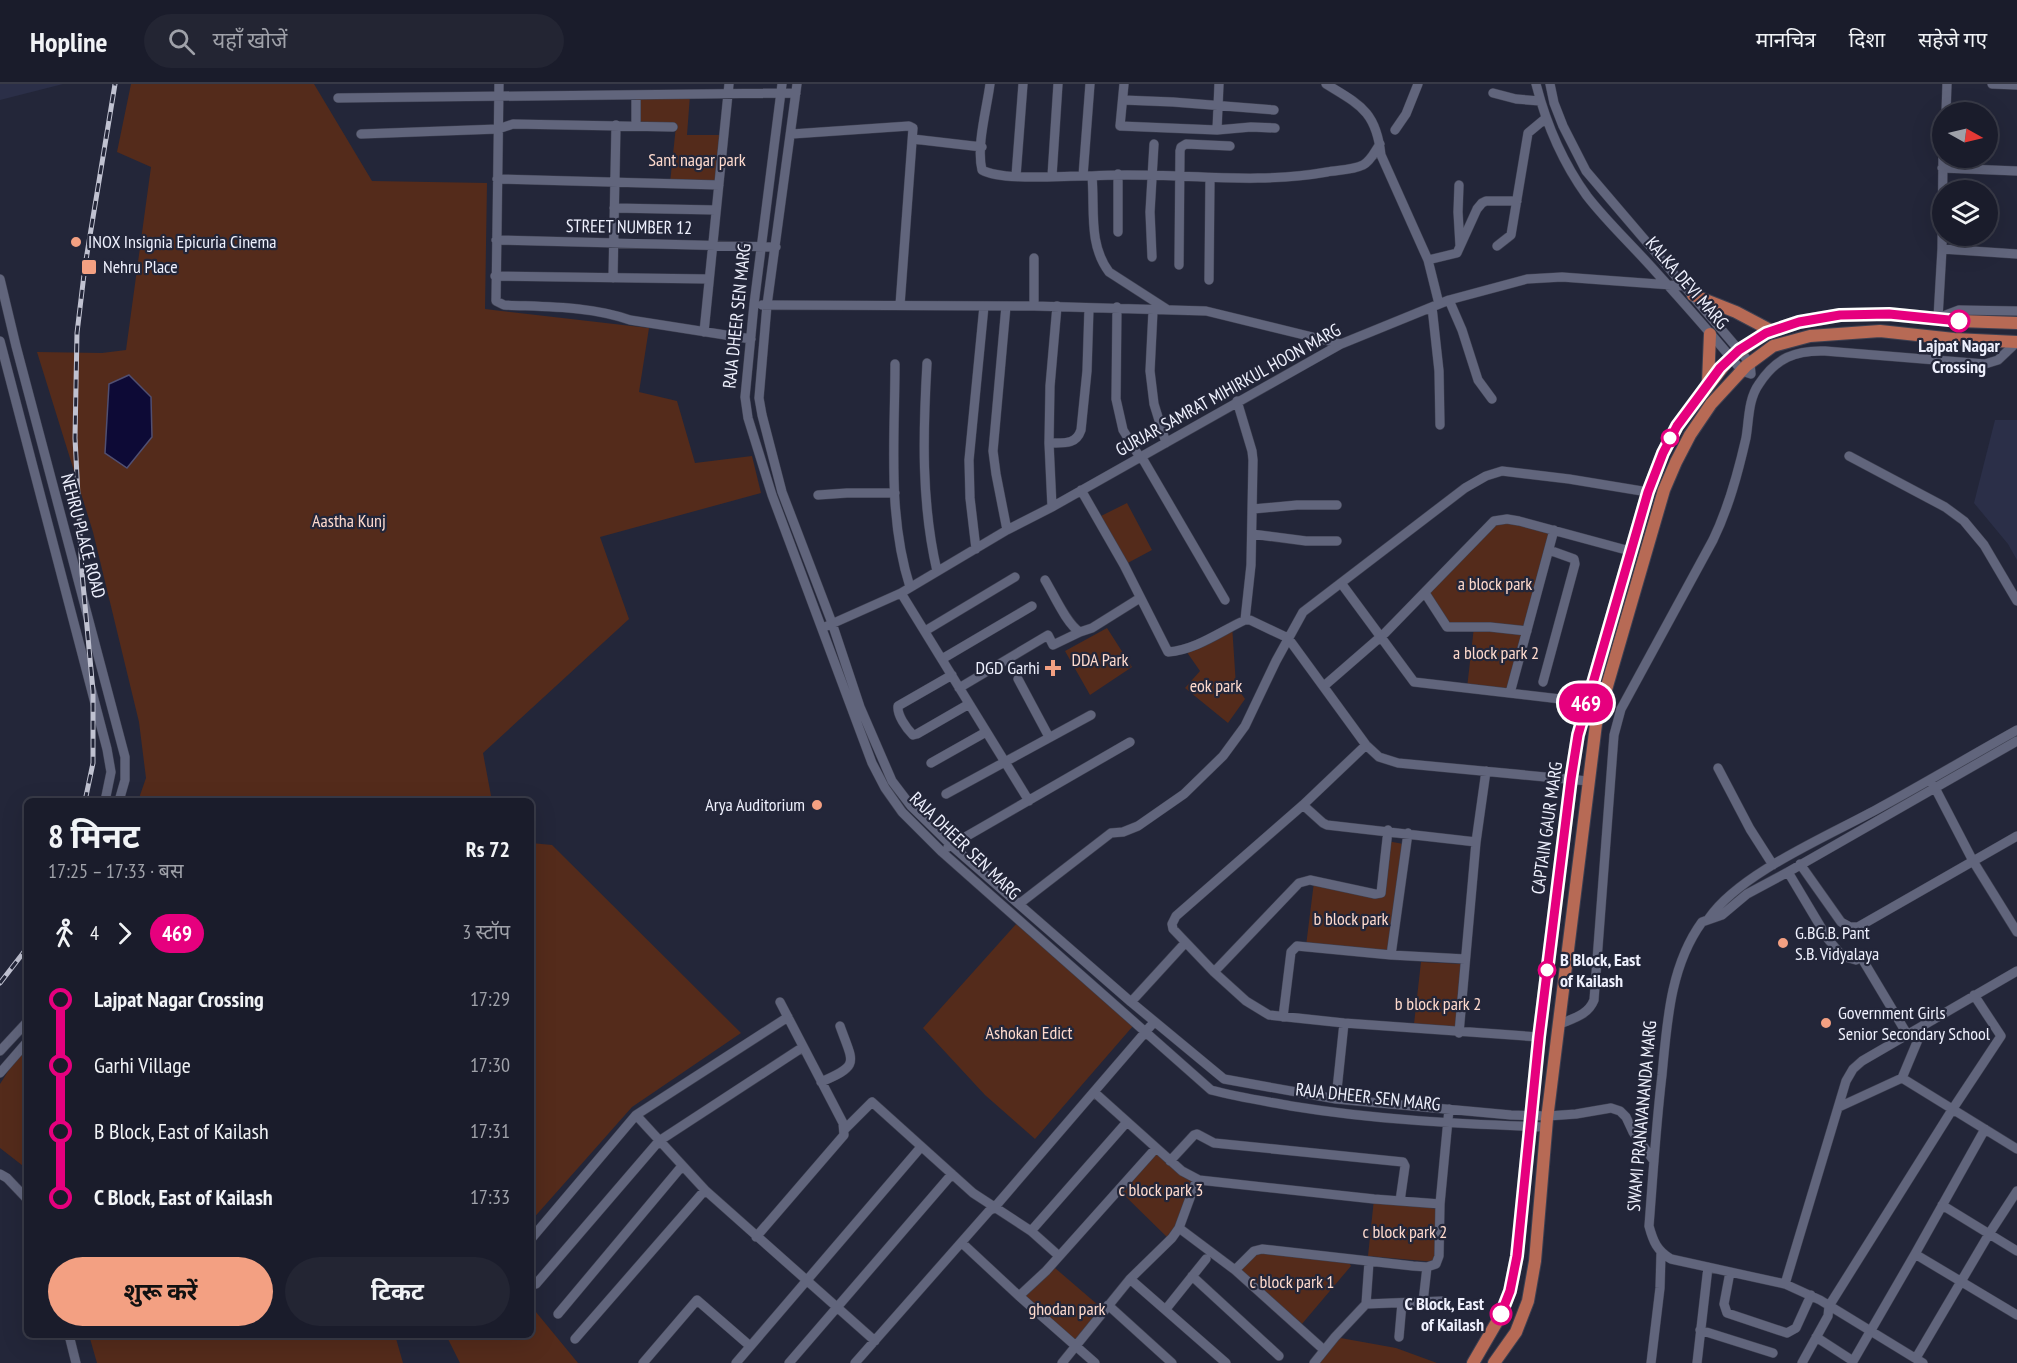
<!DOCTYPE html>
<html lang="hi">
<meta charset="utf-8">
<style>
:root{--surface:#1a1c2b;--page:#232533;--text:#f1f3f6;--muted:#9fa1a9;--line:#383a47;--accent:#f3a082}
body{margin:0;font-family:"PT Sans Narrow","Noto Sans Devanagari",sans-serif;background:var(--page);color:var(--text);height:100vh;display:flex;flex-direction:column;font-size:22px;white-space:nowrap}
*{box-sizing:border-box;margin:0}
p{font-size:20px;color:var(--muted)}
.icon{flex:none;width:33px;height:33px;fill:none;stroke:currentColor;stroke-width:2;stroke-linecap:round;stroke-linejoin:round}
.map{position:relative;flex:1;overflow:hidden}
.panel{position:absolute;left:24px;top:714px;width:510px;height:540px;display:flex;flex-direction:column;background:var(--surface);border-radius:9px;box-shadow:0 6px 24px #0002,0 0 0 2px var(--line)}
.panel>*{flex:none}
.badge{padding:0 12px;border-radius:20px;font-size:21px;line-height:39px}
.needle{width:39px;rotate:98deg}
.fabs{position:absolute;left:1932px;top:18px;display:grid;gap:12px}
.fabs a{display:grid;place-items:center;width:66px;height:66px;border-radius:50%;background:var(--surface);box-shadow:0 6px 24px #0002,0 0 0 2px var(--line);font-size:30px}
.map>.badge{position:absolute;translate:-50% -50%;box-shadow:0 0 0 3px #fff}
.legs{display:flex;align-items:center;gap:9px;height:66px;padding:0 24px;font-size:20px}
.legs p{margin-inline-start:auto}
.overview{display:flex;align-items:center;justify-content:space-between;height:102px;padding:0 24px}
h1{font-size:33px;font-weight:700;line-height:45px}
.action{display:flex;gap:12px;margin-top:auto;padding:12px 24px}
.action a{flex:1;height:69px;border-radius:36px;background:var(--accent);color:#111;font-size:24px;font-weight:700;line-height:69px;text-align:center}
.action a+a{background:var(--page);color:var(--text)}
ul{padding:0 24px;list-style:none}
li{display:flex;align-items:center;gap:21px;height:66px;font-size:22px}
li i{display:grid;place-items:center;width:9px;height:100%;margin:0 8px;background:currentColor}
li i::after{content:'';width:15px;height:15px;margin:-8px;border:4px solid;border-radius:50%;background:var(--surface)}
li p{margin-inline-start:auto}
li:first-child i{background:linear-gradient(#0000 50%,currentColor 0)}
li:last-child i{background:linear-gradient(currentColor 50%,#0000 0)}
header{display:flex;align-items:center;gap:36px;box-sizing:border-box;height:84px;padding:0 30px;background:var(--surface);border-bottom:2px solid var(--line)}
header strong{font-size:28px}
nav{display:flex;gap:33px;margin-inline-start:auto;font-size:21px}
.search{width:420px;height:54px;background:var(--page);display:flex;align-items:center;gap:15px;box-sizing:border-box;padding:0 21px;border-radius:33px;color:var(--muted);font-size:22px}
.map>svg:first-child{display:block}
</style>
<header>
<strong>Hopline</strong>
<div class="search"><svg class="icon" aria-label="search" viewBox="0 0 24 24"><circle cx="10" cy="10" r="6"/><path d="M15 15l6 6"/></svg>यहाँ खोजें</div>
<nav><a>मानचित्र</a><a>दिशा</a><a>सहेजे गए</a></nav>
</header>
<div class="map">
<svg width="2017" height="1279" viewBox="0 0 2017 1279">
<rect width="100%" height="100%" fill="#232639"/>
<!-- built -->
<path fill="#2b2f48" d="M0 0H63L0 16Z
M1995 336H2017V476L2008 460 1974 419Z"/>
<!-- green -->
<path fill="#542b1b" d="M131 0H314L372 97 487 99 485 225 649 244 639 308 677 317 695 379 752 372 761 409 600 453 629 535 483 669 492 717H138L146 694 139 638 93 448 37 268 102 269 126 266 151 83 117 68Z
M636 11H690L687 51H724L719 101 670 99 676 42 636 39Z
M1127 419 1152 466 1124 481 1097 434Z
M1494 437 1554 446 1510 609 1467 604 1474 543H1447L1425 509Z
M1232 541 1236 602 1245 615 1228 639 1185 604 1200 587 1184 564Z
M1107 544 1132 583 1090 611 1065 567Z
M1387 757 1409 761 1395 869 1306 862 1314 798 1380 808Z
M531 759 552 761 741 949 632 1023 531 1137Z
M1017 839 1133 942 1035 1055 985 1011 923 944Z
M1421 878 1463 880 1457 944 1414 940Z
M27 957V1085L0 1064V1000Z
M1156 1064 1195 1094 1179 1144 1169 1155 1122 1109Z
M1374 1115 1436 1125 1435 1178 1368 1172Z
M1253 1163 1346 1173 1351 1182 1296 1247 1228 1186Z
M1055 1184 1105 1227 1074 1263 1020 1215Z
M531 1222 578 1279H460L446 1251H531Z
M89 1251H395L403 1279H97Z
M1335 1253 1396 1264 1437 1279H1314Z"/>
<!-- water -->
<path fill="#0d0a36" stroke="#504f72" stroke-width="1.5" d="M129 291 151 313 152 353 127 384 105 369 109 300Z"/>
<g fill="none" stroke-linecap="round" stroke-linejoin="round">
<!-- minor casing -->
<g stroke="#3e4051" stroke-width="10">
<path id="minor" d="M499 0 496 217 504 221C546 223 590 222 630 236L751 255
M782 0 754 220 745 313 748 334 772 411 872 679 885 704 902 728 942 768 1211 1006C1237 1013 1264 1017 1291 1022 1376 1036 1461 1040 1547 1043
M797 0 767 221 759 314 762 331 782 408 832 539 860 623 892 697 911 722 951 761 1131 918 1224 995 1336 1015 1511 1031 1548 1032 1576 1030 1611 1024 1620 1027 1626 1033 1633 1048 1654 1077
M990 0C987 24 976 62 982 86 1002 97 1059 92 1083 92
M1090 0 1083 92H1092C1095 125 1088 160 1109 188L1168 226
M1124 0 1120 42 1217 46 1251 43 1275 44
M1326 0C1360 21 1376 27 1381 71L1428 176 1439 220
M1536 0C1546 39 1563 79 1587 112 1607 138 1633 162 1655 187 1685 220 1714 253 1742 287L1751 290 1750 279 1586 87 1563 42 1554 19 1550 0
M1992 0 2017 1
M1493 9 1516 15 1540 17
M636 11V42
M338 14 796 9
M1123 16 1173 18 1274 26
M1946 28 1947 0
M1217 46 1219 0
M1395 46 1406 30 1418 0
M361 50 498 45 513 40 673 43
M792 50 909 42 913 44 900 221
M913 55 982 63
M1943 74 1942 165 1938 234 1959 226 2017 227
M1942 84 2017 87
M1118 90V148
M1016 92 1023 0
M1052 92 1058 0
M1092 92C1171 87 1249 102 1327 88 1338 86 1353 86 1363 81 1371 77 1375 67 1380 60
M497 95 719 101
M1459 101 1458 128 1460 162
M614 124 716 126
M496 156 776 163
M1497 162 1511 151 1528 49 1546 34
M1942 165 2017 170
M1152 173 1150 128 1154 60
M1428 176 1457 169 1477 125 1482 119 1486 117H1517
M1179 181 1180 67 1181 63 1186 60 1230 62
M495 192 709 195
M613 194 616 41
M0 195 16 262 125 673V696L119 717
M1209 196 1210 94
M1449 216 1462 246 1478 296 1492 315
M762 221 1034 222 1206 227 1341 260
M1006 222 993 367 996 390 1007 446
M1034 222V174
M1117 223 1116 315 1123 346 1139 372H1141L1225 516
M1432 223 1439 287 1440 341
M1153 227 1150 287 1154 320 1166 359
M704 248 729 0
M0 257 107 665 111 688 105 717
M927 279C923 349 921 418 937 487
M895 280C895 354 887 431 910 503
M1237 317 1252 367 1253 376 1251 481 1245 536
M1049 359C1064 359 1076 361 1081 346L1087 287 1089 224
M1849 372 1945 423 1964 437 1984 461 2017 517
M1081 406 1124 481 1168 568C1196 566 1221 547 1245 536H1250L1288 554 1366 661 1379 673 1398 679 1588 697
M818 411 847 409H895
M1052 423 1049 359 1050 302 1057 222
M1253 425 1297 421H1337
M1252 450 1306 457H1337
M976 465 970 414 969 376 984 222
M1045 496C1053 509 1067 541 1080 548L1092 544 1140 514
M1341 499 1414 598 1586 618
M901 509 1029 717
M1425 509 1447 543H1490L1527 547
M827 542 901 509 1007 446 1052 423 1341 260 1449 216 1527 195 1562 193 1685 202
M925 547 1015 493
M942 575 1032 522
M952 591 898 622C897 631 906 644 913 651L917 650 969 620
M1018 595 1049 653
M1543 598 1575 480 1574 475 1549 466
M1324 602 1385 549 1494 437 1507 435 1519 437 1630 467
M959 604 1048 551 1053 561 1080 548
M1510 609 1554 446
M1366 661 1303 721 1176 832 1172 840 1173 845 1214 888 1246 917 1269 931 1344 939 1539 953
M931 679 986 648
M1718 684 1750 745 1773 781
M1933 700 1973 777 2017 848
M946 710 1091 631
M1303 721 1323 739 1327 741 1476 758
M948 763 1130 658
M1800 780 1841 838 1850 843H1858L2017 752
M1788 788 1828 855 1842 872 1856 876 1861 873 1907 950
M1019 820 1111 749 1123 748 1138 742 1184 710 1223 672 1245 642 1276 577 1303 528 1465 404 1486 392 1502 387 1569 395 1648 408
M1709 834C1741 788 1831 751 1881 723 1927 698 1972 671 2017 646
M1391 871 1408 749
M1214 888 1299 799 1310 796 1375 810 1381 809 1388 746
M1131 918 1185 859
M1283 933 1291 868 1297 862 1391 871 1465 875
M1560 940C1574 934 1588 931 1594 916L1614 651 1621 625 1713 456C1729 423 1738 389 1746 354 1749 337 1748 315 1759 300 1776 274 1795 266 1825 267L1985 280 1998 276 2017 258
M1459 949 1476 758 1486 687
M0 967 27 938
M0 989 27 958
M1902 994 2017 1065
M821 998C861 981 853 979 840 942
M1094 1008 1182 1087 1199 1096 1374 1115 1440 1120
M1336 1015 1344 939
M1839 1023 1902 994 1925 939
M636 1031 705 1106 875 1257
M845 1045 872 1018 973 1109 1031 1147 1059 1172
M1170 1077 1194 1051 1197 1050 1214 1059 1403 1078 1405 1082 1400 1117
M0 1090 7 1094 27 1115
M1942 1121 2017 1167
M1179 1144 1235 1186 1324 1266
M1031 1147 1126 1039
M756 1153 844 1051 843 1039 780 918
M531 1155 636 1031 788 933
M962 1159 1019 1212 1095 1279
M1915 1170 2017 1231
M1235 1186 1254 1167 1262 1165 1413 1182 1427 1183 1436 1180 1439 1172 1440 1120 1449 1025
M1730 1188 1724 1220 1727 1229 1787 1249 1796 1244 1811 1211
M1192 1192 1279 1272
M1130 1195 1226 1279
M536 1200 659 1057 803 963
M1785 1200 1846 997 1853 985 1862 977 2017 887
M1019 1212 1046 1187 1156 1064
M1423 1218 1427 1183
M1366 1220 1443 1217
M1108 1221 1172 1279
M1166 1225 1206 1175
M558 1230 682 1082
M1700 1246 1773 1269
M69 1251 76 1279
M1399 1253 1402 1219
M1816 1253 1853 1277
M575 1255 705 1106
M1916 1274 1989 1150 2017 1107
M643 1279 697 1216 750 1262
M736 1279 921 1063
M789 1279 952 1090
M855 1279 989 1127 994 1124 1154 938
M1062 1279 1130 1195 1172 1154 1179 1144 1197 1095
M1314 1279 1335 1253 1366 1220 1369 1178
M1651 1279 1660 1204 1661 1170
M1697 1279 1708 1183
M1802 1279 1828 1232 1829 1222 1952 1026 2001 952 1974 911
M1852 1279 1915 1170 1985 1045
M1923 1279 1820 1216 1785 1200 1671 1175C1657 1167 1653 1157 1649 1142 1653 1091 1656 1041 1662 991 1667 939 1670 882 1702 838L1722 831 1747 810 1788 788 2017 657"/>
</g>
<!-- major casing -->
<g stroke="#3e4051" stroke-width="14">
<path id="major" d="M1693 211 1736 228 1772 247
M1708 299 1710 250
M1473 1279 1498 1236 1510 1207 1517 1172 1539 953 1571 695 1578 651 1648 408 1663 369 1677 342 1730 274 1766 249 1799 238 1840 231 1889 230 1959 237 2017 239
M1494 1279 1516 1248 1528 1217 1535 1177 1547 1035 1596 640 1664 406 1676 378 1690 351 1711 320 1746 282 1773 262 1810 252 1880 247 1954 255 2017 258"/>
</g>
<!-- minor -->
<use href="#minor" stroke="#61657c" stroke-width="9"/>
<!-- major -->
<use href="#major" stroke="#b76a55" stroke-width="12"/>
<!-- rail casing -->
<g stroke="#c0c2d1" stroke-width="5">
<path id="rail" d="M85 717 93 679V607L82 489 75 354 77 249 85 182 115 0
M0 899 27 864"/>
</g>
<!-- rail -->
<use href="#rail" stroke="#232639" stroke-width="3" stroke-dasharray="9" stroke-linecap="butt"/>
</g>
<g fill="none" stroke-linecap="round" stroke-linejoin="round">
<!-- line-1 casing -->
<g stroke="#fff" stroke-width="14">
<path id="line-1" d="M1501 1230 1510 1207 1517 1172 1539 953 1571 695 1578 651 1648 408 1663 369 1677 342 1720 284 1739 266 1766 249 1799 238 1840 231 1889 230 1959 237"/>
</g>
<!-- line-1 -->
<use href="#line-1" stroke="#e6007e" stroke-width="9"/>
</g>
<!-- markers -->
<g fill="#f3a082" stroke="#232639" stroke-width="2">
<circle cx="76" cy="158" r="6"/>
<rect x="81" y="175" width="16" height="16" rx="3"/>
<path d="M1050 575h6v6h6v6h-6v6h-6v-6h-6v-6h6z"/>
<circle cx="817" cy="721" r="6"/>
<circle cx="1783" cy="859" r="6"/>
<circle cx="1826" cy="939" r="6"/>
</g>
<g fill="#fff" stroke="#e6007e" stroke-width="3">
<circle cx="1959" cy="237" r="10"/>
<circle cx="1670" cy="354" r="8"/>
<circle cx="1547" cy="886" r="8"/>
<circle cx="1501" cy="1230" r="10"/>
</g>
<g text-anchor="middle" stroke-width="4.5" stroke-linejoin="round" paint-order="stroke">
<!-- park labels -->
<g font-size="18" fill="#fedacd" stroke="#232639">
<text x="697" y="82">Sant nagar park</text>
<text x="349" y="443">Aastha Kunj</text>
<text x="1495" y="506">a block park</text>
<text x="1496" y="575">a block park 2</text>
<text x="1100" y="582">DDA Park</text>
<text x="1216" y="608">eok park</text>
<text x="1351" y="841">b block park</text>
<text x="1438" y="926">b block park 2</text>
<text x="1029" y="955">Ashokan Edict</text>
<text x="1161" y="1112">c block park 3</text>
<text x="1405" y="1154">c block park 2</text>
<text x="1292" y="1204">c block park 1</text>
<text x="1067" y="1231">ghodan park</text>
</g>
<!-- street labels -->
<g font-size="18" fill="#eef0fd" stroke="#232639">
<text transform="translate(629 143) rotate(1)" y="6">STREET NUMBER 12</text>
<text transform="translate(1687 199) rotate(49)" y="6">KALKA DEVI MARG</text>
<text transform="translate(737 232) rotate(-84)" y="6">RAJA DHEER SEN MARG</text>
<text transform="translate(1228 306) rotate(-29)" y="6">GURJAR SAMRAT MIHIRKUL HOON MARG</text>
<text transform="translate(83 452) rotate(75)" y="6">NEHRU PLACE ROAD</text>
<text transform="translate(1547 744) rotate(-82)" y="6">CAPTAIN GAUR MARG</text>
<text transform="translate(965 762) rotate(44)" y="6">RAJA DHEER SEN MARG</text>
<text transform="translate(1368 1013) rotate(6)" y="6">RAJA DHEER SEN MARG</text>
<text transform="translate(1642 1032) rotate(-85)" y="6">SWAMI PRANAVANANDA MARG</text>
</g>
<!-- poi labels -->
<g font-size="18" fill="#eef0fd" stroke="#232639" text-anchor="start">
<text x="88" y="164">INOX Insignia Epicuria Cinema</text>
<text x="103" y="189">Nehru Place</text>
<text x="1040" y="590" text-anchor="end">DGD Garhi</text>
<text x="805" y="727" text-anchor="end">Arya Auditorium</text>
<text x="1795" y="855">G.BG.B. Pant<tspan x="1795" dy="21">S.B. Vidyalaya</tspan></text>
<text x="1838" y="935">Government Girls<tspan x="1838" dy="21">Senior Secondary School</tspan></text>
</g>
<!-- stop labels -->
<g font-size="18" font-weight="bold" fill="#eef0fd" stroke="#232639">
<text x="1959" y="268">Lajpat Nagar<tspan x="1959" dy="21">Crossing</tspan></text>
<text x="1560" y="882" text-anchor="start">B Block, East<tspan x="1560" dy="21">of Kailash</tspan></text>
<text x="1484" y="1226" text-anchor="end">C Block, East<tspan x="1484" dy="21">of Kailash</tspan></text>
</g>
</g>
</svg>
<div class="fabs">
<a><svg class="needle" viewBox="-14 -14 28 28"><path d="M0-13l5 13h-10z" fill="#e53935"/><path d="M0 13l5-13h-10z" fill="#9fa1a9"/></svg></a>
<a><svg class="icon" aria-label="layers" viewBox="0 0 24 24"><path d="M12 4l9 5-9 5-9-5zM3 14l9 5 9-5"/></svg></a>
</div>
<b class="badge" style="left:1586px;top:619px;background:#e6007e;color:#fff">469</b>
<section class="panel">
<div class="overview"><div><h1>8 मिनट</h1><p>17:25 – 17:33 · बस</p></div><b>Rs 72</b></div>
<div class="legs"><svg class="icon" aria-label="walk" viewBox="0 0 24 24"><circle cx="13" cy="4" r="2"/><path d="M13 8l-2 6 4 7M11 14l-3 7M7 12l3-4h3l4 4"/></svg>4<svg class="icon" aria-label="forward" viewBox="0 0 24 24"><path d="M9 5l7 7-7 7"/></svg><b class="badge" style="background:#e6007e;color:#fff">469</b><p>3 स्टॉप</p></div>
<ul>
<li><i style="color:#e6007e"></i><b>Lajpat Nagar Crossing</b><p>17:29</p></li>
<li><i style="color:#e6007e"></i><span>Garhi Village</span><p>17:30</p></li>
<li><i style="color:#e6007e"></i><span>B Block, East of Kailash</span><p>17:31</p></li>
<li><i style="color:#e6007e"></i><b>C Block, East of Kailash</b><p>17:33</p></li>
</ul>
<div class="action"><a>शुरू करें</a><a>टिकट</a></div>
</section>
</div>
